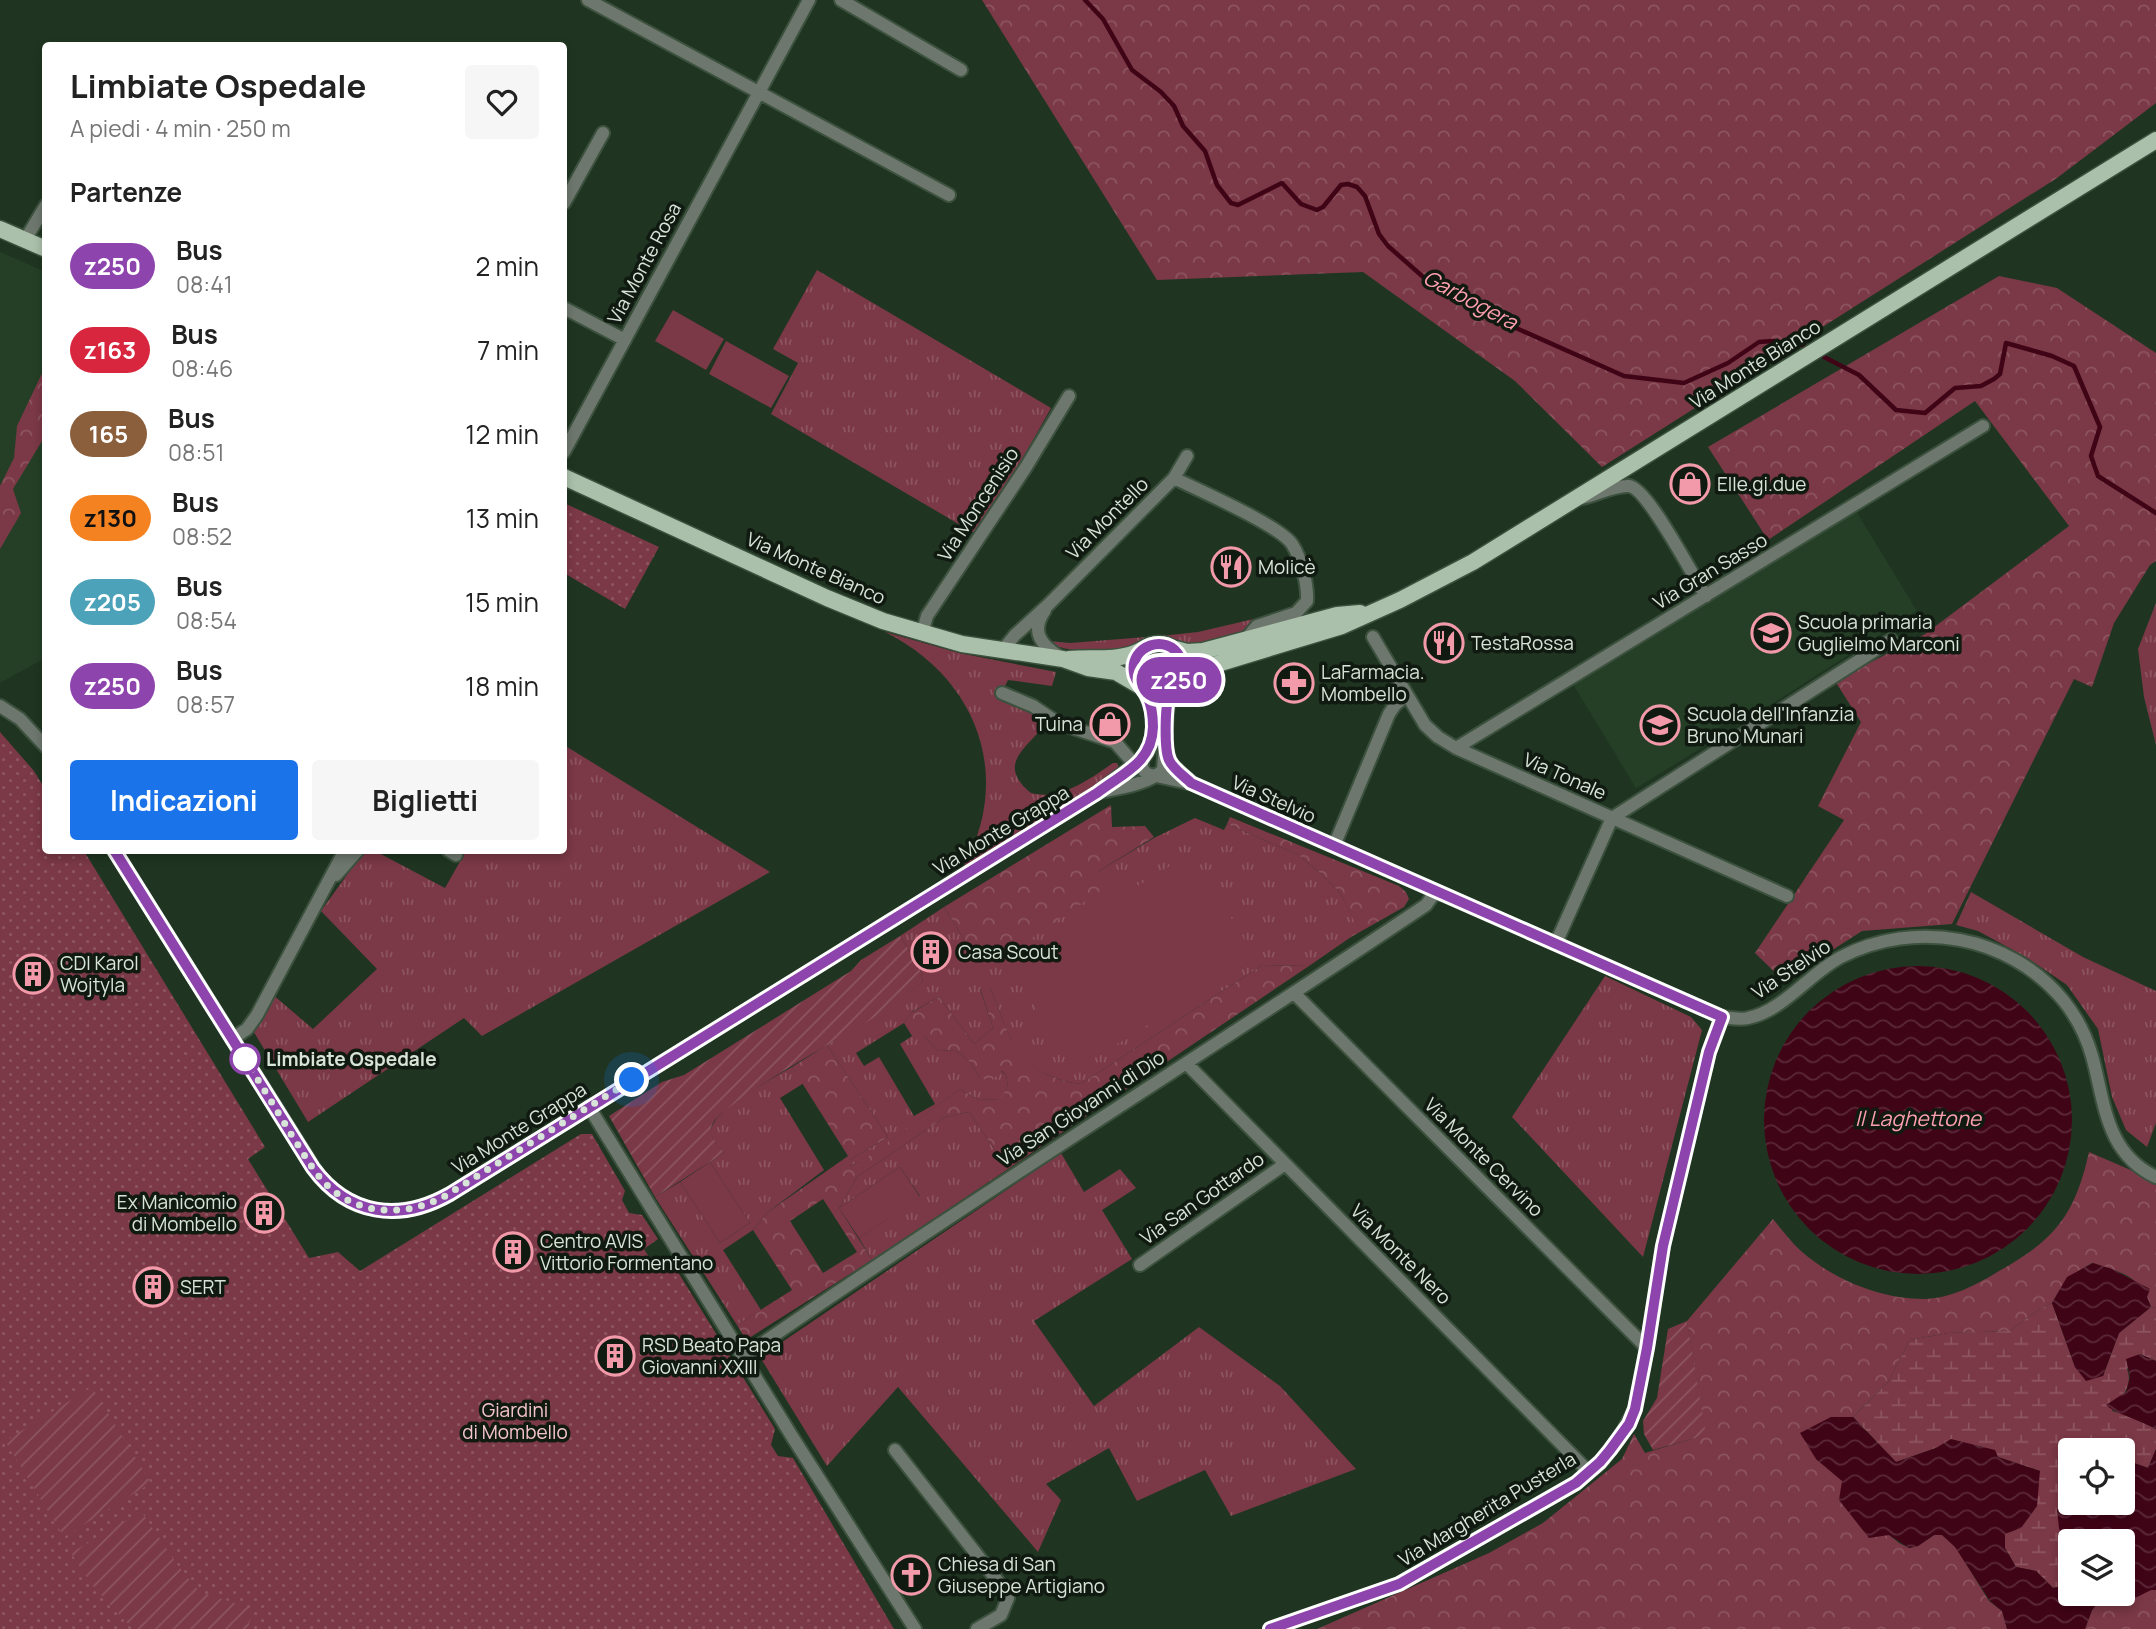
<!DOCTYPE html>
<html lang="it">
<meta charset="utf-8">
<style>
:root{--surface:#fff;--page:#f6f6f6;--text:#222;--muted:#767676;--accent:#1a73e8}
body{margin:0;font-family:Manrope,sans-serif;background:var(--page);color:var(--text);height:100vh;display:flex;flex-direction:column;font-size:26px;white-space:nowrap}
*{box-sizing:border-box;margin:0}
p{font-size:23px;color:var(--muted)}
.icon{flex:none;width:38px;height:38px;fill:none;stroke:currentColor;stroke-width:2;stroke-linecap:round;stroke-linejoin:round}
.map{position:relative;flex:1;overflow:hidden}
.side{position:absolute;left:42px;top:42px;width:525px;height:812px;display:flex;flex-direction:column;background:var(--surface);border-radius:7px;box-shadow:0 4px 10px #0003}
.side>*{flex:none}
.badge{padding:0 14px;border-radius:23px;font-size:24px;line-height:46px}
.tools{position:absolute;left:2058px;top:1438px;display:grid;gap:14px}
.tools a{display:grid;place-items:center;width:77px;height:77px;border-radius:7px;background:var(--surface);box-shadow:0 4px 10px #0003;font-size:35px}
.you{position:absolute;width:35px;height:35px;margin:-18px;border:5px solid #fff;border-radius:50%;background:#1a73e8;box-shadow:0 0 0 10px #1a73e833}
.map>.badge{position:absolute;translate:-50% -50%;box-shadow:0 0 0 4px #fff}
h2{padding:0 28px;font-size:26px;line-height:63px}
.round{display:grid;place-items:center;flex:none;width:74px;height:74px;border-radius:7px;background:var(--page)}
.head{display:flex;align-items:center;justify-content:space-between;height:119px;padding:0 28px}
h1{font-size:33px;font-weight:700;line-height:52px}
.button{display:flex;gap:14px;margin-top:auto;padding:14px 28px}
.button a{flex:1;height:80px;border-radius:7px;background:var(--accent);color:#fff;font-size:28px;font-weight:700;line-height:80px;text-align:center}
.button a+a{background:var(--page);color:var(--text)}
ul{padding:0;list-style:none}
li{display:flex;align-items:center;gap:21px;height:84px;padding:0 28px}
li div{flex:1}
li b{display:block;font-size:26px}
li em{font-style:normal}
li .badge{min-width:77px;font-weight:700;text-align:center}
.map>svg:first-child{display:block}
</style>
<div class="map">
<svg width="2156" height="1629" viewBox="0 0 2156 1629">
<defs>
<pattern id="grass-tufts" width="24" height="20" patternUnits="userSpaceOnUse" patternTransform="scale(1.75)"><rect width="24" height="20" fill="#7b3846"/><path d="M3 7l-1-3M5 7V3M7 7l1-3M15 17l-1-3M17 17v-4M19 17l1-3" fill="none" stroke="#8d5560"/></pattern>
<pattern id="forest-crowns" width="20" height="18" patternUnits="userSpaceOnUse" patternTransform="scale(1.75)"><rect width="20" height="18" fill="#7b3846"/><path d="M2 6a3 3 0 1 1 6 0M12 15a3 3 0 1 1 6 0" fill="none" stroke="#8d5560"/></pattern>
<pattern id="wetland-marsh" width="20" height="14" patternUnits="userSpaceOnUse" patternTransform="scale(1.75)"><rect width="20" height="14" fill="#7b3846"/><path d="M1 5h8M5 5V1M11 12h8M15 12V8" fill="none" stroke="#8d5560"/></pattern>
<pattern id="park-dots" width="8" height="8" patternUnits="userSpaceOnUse" patternTransform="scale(1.75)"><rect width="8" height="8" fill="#7b3846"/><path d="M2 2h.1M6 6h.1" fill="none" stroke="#8d5560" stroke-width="1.8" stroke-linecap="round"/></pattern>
<pattern id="garden-furrows" width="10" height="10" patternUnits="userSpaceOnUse" patternTransform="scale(1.75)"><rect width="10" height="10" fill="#7b3846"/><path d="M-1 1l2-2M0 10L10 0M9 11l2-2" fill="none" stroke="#8d5560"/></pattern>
<pattern id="water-waves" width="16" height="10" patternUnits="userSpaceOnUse" patternTransform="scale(1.75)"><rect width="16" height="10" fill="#400417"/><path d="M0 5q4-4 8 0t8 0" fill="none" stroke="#5b2838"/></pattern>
</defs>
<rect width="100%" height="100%" fill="#1f3521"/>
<!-- built -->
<path fill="#243f26" d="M0 252 46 272 45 658 0 683Z
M1856 511 1917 611 1739 725 1729 719 1716 730 1719 737 1636 788 1573 684 1625 654Z"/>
<!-- grass -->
<path fill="url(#grass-tufts)" d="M817 270 1051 408 979 536 771 414 798 363 773 349Z
M2156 603V745L2144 697 2138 649Z
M1288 611C1262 623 1211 651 1182 644 1175 643 1168 639 1161 636L1198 632Z
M885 632 959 653 1056 672 1052 686 1008 680 1000 696 1046 722C1032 746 993 762 1031 793 1060 801 1090 779 1113 763H1117L1119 768 1094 787 963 868C1014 775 977 678 885 632Z
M1146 637C1142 640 1137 645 1133 647 1115 655 1061 653 1047 641L1070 643Z
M1144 668a14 14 0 1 1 28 0a14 14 0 1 1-28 0Z
M564 745 770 872 482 1036 464 1018 308 1122 252 1029 272 994 313 1029 377 969 321 911 364 851H375L445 888 466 851 564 850Z
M1195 818 1224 830 1227 824 1297 854 1318 871 1341 894 1355 922 1351 937 1309 966 1262 965 1081 1084C1060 1082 1032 1071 1019 1053 1007 1035 999 1008 990 988L980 989 993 1028 974 1044 939 997 912 1012 904 1023 856 1053 864 1066 879 1057 914 1116 935 1104 900 1044 912 1036H924L938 1051 956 1050 971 1063 980 1078 1001 1071 1006 1075 1008 1087 1001 1099 979 1100 960 1089 866 1159 849 1166 850 1160 888 1137 827 1045 869 1020 923 982 920 968 900 936 944 907 974 956 1109 884 1099 871 1154 838Z
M1971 892 2083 957 2156 991V1123L2147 1147 2126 1130 2112 1097 2098 1029 2067 985 2026 957 1978 931 1956 925Z
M1605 976 1691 1017 1702 1030 1643 1257 1512 1117Z
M792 1067 804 1083 780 1098 824 1170 768 1212 753 1230 723 1250 761 1310 737 1325 655 1197 680 1182 720 1243 750 1223 710 1162 724 1153C719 1147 710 1138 711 1130 713 1110 775 1077 792 1067Z
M969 1112 1008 1169 872 1260 859 1238 920 1196 900 1167 839 1208 857 1177 945 1117Z
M1061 1153 1084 1192 1120 1169 1136 1188 1102 1210 1132 1259 1034 1321 1094 1406 1199 1327 1280 1386 1356 1469 1231 1516 1205 1470 1137 1501 1109 1448 1046 1484 1061 1500 1038 1552 898 1387 827 1466 760 1357Z"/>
<!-- forest -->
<path fill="url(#forest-crowns)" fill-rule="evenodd" d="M982 0H2156V103L2057 178 1602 467 1515 381 1363 272 1157 280Z
M1999 276 2057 288 2156 353V561L2150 565 2114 623 2092 687 2074 679 1952 924 1862 931 1784 981 1755 953 1844 820 1818 806 1861 722 1835 681 1925 634 2069 526 1975 401 1768 540 1708 447Z
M45 367V436L13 489 21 513 0 549V486L14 458 17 426Z
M1111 805 1112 827 1145 826 1154 837 1099 871 1110 884 988 968 974 956 944 907Z
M1230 817 1399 886 1406 892 1409 899 1404 907 1351 937 1354 921 1341 894 1318 871 1297 854 1227 824Z
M1262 965 1309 966 1008 1169 969 1112 945 1117 857 1177 839 1208 872 1260 746 1340 737 1325 792 1290 753 1230 768 1212 848 1156 792 1067 827 1045 888 1137 850 1160V1166L866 1158 960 1089 979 1100 1000 1099 1008 1087 1006 1075 1002 1071 991 1081 980 1078 971 1063 956 1050 938 1051 924 1036H912L904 1023 911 1013 939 997 974 1044 993 1028 980 988H990C999 1008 1007 1035 1019 1052 1032 1071 1060 1082 1081 1084ZM823 1199 857 1252 823 1273 790 1221Z
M2089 1152 2156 1181V1308L2151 1307C2141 1276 2121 1272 2092 1263L2067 1278 2052 1303 2035 1312 2010 1331 1948 1333 1910 1340 1888 1382 1853 1417H1831L1816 1459 1843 1481 1889 1535 1899 1543 1909 1548 1918 1546 1934 1535H1942L1955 1546 1989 1601 2002 1611 2007 1629H1317L1489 1553 1543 1523 1622 1459 1634 1434 1645 1453 1705 1435 1687 1321 1773 1219C1782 1230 1791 1242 1801 1251 1834 1280 1881 1299 1924 1299 1950 1299 1978 1284 1999 1271 2055 1240 2075 1215 2089 1152Z
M2152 1589 2156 1590V1629H2085L2092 1610 2100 1600 2123 1604Z"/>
<!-- wetland -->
<path fill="url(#wetland-marsh)" d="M2052 1303 2075 1367 2103 1376 2119 1333 2151 1307 2156 1308V1361L2140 1354 2127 1369C2134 1387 2120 1397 2112 1411L2127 1415 2156 1429V1449L2148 1468 2123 1459V1451H2070V1503H2091L2077 1509H2057L2070 1560V1584L2053 1588 2036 1571 2016 1567 2005 1548V1534L2040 1471 1998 1457 1983 1447 1951 1440 1936 1448 1896 1462 1853 1417 1888 1382 1910 1340 1948 1333 2010 1331 2035 1312Z"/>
<!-- park -->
<path fill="url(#park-dots)" d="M564 503 659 547 625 609 564 573Z
M0 732 34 771 45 789 46 850 84 851 265 1147 248 1159 309 1258 338 1252 360 1271 581 1134H592L625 1191 622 1200 629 1213 642 1215 658 1239 644 1249 654 1265 668 1256 775 1429 771 1445 778 1456 793 1458 894 1629H0Z"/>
<!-- garden -->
<path fill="url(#garden-furrows)" d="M900 936 920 968 923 982C906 995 888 1008 870 1020 843 1037 721 1103 712 1125 708 1136 718 1145 724 1153L655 1197 609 1116 662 1082 684 1075 851 971 861 960Z
M1687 1321 1706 1435 1653 1450 1644 1434 1643 1421 1657 1398 1668 1329Z
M92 1387 151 1483 64 1537 5 1441Z
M141 1511 179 1567 200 1592 250 1608 249 1629H133L91 1584 71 1553Z"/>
<!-- pitch -->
<path fill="#7b3846" d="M673 310 724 339 706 370 655 341Z
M726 341 789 376 771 408 709 374Z
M1191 853 1256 958 1075 1070 1010 965Z
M710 1162 750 1223 720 1243 680 1182Z
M900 1167 920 1197 859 1238 839 1208Z"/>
<!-- water -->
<path fill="url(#water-waves)" d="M1764 1120a154 154 0 1 1 308 0a154 154 0 1 1-308 0Z
M2093 1263 2112 1269 2150 1289 2147 1297 2151 1307 2119 1333 2103 1376 2086 1381 2075 1367 2052 1303 2067 1277Z
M2140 1354 2156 1361V1429C2142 1421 2114 1413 2106 1405L2126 1392 2130 1377 2126 1359Z
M1831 1417H1853L1896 1462 1936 1448 1951 1439 1995 1450 1998 1457 2040 1471 2037 1506 2021 1528 2005 1534V1548L2016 1567 2036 1571 2053 1588 2070 1584V1594H2123V1542H2070V1560L2059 1528 2057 1509H2077L2091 1503H2123V1459L2148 1468 2156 1449V1590H2151L2123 1604 2100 1600 2092 1610 2085 1629H2007L2002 1611 1990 1601 1955 1547 1942 1535H1934L1918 1546 1909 1548 1889 1535 1869 1538 1839 1500 1842 1481 1816 1459 1800 1433Z"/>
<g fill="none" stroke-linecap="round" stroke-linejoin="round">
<!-- stream -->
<path stroke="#400417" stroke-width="4.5" d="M1085 0 1103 19 1132 70 1161 92 1174 106 1183 126 1205 151 1217 185 1231 203 1238 205 1282 183 1301 204 1317 210 1323 207 1341 185 1348 184 1357 187 1365 196 1379 234 1388 246 1430 283 1454 298 1516 328 1624 376 1684 383 1728 363 1759 342 1772 341 1803 345
M1824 357 1859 375 1896 410 1925 413 1955 388 1981 386 1994 379 2000 374 2006 343 2052 356 2074 366 2100 427 2091 456 2098 476 2156 513"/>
<!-- minor casing -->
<g stroke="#3c513e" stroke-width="16">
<path id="minor" d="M588 0 949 195
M841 0 961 70
M564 203 603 133
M25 240 46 205
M564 308 625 340
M564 452 809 0
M1174 478C1198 490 1279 525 1292 544 1301 558 1308 584 1307 601L1296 613 1257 626 1245 640
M1582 498C1596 495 1615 485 1629 486 1648 488 1693 577 1706 596
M1045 610C1030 632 1041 645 1060 657
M922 634 927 616 1026 467 1069 396
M1373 637 1425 725 1438 737 1456 748 1787 896
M1002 651 1015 635 1049 604 1174 478 1187 456
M1140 686C1153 702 1158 731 1149 750 1146 755 1141 759 1142 765 1142 770 1144 771 1147 774L1193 784 1722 1017C1730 1018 1740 1020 1748 1018 1783 1011 1810 973 1841 957 1915 919 2009 935 2063 1000 2076 1016 2086 1035 2092 1056 2105 1102 2105 1153 2156 1177
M1002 693 1033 706 1058 723 1115 742 1135 765
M0 706 20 719 46 747
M1456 748 1983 426
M1167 753 1172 765 1193 784
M1100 792C1120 788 1149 784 1163 770L1168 700 1175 687
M1334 846 1389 714 1395 705 1406 695
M114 850 319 1176C354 1218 405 1219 450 1194L1097 793 1144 757
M448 850 456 855
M336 875 358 850
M1556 943 1612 818 1891 640
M1294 993 1647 1348
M232 1039 247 1029 257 1015 345 850
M1186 1063 1589 1472
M589 1107 793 1438 915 1629
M1140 1265 1285 1164
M744 1356C968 1201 1200 1057 1426 905L1436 891
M895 1450 1003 1588 1008 1598 1001 1615 977 1629
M1270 1629 1399 1584 1576 1483 1600 1463 1620 1437 1635 1409 1647 1348 1663 1246 1709 1052 1722 1017"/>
</g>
<!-- major casing -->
<g stroke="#3c513e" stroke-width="19">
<path id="major" d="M0 229 46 249
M564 477 827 598 883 621 962 644 1063 659 1088 668 1116 672 1140 686
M1172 648 1187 652 1203 651 1337 615 1360 613
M1069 659C1090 657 1115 661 1135 653 1143 650 1150 643 1160 644 1180 645 1190 670 1176 685 1154 710 1115 675 1143 649
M1179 681 1191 672 1342 626 1400 600 1473 562 2156 140"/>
</g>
<!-- minor -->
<use href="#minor" stroke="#6d776d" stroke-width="12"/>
<!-- major -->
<use href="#major" stroke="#aac0aa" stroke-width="16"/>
</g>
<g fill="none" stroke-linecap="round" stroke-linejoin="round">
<!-- line casing -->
<g stroke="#fff" stroke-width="16">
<path id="line" d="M114 850 313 1168C348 1215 399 1223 450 1194L1097 793C1123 773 1152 763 1153 727 1153 716 1152 706 1147 696 1143 687 1135 682 1134 673 1129 646 1167 632 1180 657 1189 674 1174 682 1169 696 1165 707 1164 749 1169 760 1173 769 1184 776 1191 783L1722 1017 1709 1052 1663 1246 1647 1348 1635 1409 1629 1424 1610 1450 1600 1462 1576 1483 1399 1584 1270 1629"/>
</g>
<!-- line -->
<use href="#line" stroke="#8e44ad" stroke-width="10"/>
<!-- walk -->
<path stroke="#d7e4d7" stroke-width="7" stroke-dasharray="0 12.6" d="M245 1059C258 1080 275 1107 289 1131 300 1147 309 1165 322 1180 354 1216 405 1218 445 1196L632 1080"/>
</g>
<!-- icons -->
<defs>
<g id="shop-ring" transform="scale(2.0125)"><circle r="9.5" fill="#101a11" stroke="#f39aaa" stroke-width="1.5"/><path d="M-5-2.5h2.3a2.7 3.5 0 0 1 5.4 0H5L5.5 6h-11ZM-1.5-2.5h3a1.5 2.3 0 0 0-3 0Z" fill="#f39aaa"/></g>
<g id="restaurant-ring" transform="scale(2.0125)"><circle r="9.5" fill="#101a11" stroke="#f39aaa" stroke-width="1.5"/><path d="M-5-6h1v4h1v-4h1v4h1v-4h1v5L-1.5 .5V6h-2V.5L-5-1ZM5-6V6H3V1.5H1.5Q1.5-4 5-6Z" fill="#f39aaa"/></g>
<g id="school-ring" transform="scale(2.0125)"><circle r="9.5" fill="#101a11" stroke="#f39aaa" stroke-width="1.5"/><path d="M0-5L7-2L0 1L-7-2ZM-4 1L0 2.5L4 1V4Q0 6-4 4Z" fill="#f39aaa"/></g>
<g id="pharmacy-ring" transform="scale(2.0125)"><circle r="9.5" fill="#101a11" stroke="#f39aaa" stroke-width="1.5"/><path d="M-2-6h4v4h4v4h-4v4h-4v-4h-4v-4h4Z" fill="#f39aaa"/></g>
<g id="building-ring" transform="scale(2.0125)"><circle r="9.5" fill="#101a11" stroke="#f39aaa" stroke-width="1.5"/><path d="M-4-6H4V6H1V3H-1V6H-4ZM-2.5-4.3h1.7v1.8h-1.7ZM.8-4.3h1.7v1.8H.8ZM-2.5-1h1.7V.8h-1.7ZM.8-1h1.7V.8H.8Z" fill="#f39aaa"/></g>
<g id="church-ring" transform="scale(2.0125)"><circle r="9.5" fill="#101a11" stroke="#f39aaa" stroke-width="1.5"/><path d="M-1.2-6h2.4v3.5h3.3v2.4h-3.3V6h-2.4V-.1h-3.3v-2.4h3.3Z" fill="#f39aaa"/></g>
</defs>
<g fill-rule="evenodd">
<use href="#shop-ring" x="1690" y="484"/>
<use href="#restaurant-ring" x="1231" y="567"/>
<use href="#school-ring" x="1771" y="633"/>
<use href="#restaurant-ring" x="1444" y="643"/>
<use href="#pharmacy-ring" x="1294" y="683"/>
<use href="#shop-ring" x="1110" y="724"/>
<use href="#school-ring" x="1660" y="725"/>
<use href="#building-ring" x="931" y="952"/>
<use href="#building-ring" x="33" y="974"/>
<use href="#building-ring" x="264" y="1213"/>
<use href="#building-ring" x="513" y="1252"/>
<use href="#building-ring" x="153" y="1287"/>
<use href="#building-ring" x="615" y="1356"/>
<use href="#church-ring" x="911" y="1575"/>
</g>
<!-- markers -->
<circle fill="#fff" stroke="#8e44ad" stroke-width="3.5" cx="245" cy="1059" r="14"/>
<g text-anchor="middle" stroke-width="7" stroke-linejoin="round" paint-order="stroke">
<!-- street labels -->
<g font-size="19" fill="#d7e4d7" stroke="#101a11">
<text transform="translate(644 263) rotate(-62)" y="7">Via Monte Rosa</text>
<text transform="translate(1755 364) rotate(-32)" y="7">Via Monte Bianco</text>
<text transform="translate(978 504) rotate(-57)" y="7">Via Moncenisio</text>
<text transform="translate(1107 518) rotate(-45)" y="7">Via Montello</text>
<text transform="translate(816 568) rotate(24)" y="7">Via Monte Bianco</text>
<text transform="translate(1710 571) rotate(-31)" y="7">Via Gran Sasso</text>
<text transform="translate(1565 776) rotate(24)" y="7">Via Tonale</text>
<text transform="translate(1274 799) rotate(24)" y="7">Via Stelvio</text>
<text transform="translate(1001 830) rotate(-31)" y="7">Via Monte Grappa</text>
<text transform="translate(1791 969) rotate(-34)" y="7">Via Stelvio</text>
<text transform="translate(1081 1108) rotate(-33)" y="7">Via San Giovanni di Dio</text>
<text transform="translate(519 1128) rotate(-32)" y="7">Via Monte Grappa</text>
<text transform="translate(1484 1157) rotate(45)" y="7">Via Monte Cervino</text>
<text transform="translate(1202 1198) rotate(-35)" y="7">Via San Gottardo</text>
<text transform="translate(1401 1254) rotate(45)" y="7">Via Monte Nero</text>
<text transform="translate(1487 1509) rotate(-31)" y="7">Via Margherita Pusterla</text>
</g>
<!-- poi labels -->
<g font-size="19" fill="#d7e4d7" stroke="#101a11" text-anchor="start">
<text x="1717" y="491">Elle.gi.due</text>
<text x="1258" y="574">Molicè</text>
<text x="1798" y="629">Scuola primaria<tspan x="1798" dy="22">Guglielmo Marconi</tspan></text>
<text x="1471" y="650">TestaRossa</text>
<text x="1321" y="679">LaFarmacia.<tspan x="1321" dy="22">Mombello</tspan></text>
<text x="1687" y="721">Scuola dell'Infanzia<tspan x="1687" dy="22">Bruno Munari</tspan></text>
<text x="1083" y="731" text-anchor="end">Tuina</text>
<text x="958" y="959">Casa Scout</text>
<text x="60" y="970">CDI Karol<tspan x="60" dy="22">Wojtyla</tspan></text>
<text x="237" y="1209" text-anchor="end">Ex Manicomio<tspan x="237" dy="22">di Mombello</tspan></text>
<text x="540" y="1248">Centro AVIS<tspan x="540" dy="22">Vittorio Formentano</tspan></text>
<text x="180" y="1294">SERT</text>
<text x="642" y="1352">RSD Beato Papa<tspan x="642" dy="22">Giovanni XXIII</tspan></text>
<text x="938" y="1571">Chiesa di San<tspan x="938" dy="22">Giuseppe Artigiano</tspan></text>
</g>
<!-- stop labels -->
<g font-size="19" font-weight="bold" fill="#d7e4d7" stroke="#101a11" text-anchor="start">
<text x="266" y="1066">Limbiate Ospedale</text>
</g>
<!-- park labels -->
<g font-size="19" fill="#f6c5cc" stroke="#101a11">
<text x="515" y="1417">Giardini<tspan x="515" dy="22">di Mombello</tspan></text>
</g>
<!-- water labels -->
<g font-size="21" font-style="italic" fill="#fe9fb0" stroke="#101a11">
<text transform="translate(1470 300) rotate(28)" y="7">Garbogera</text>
<text x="1918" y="1126">Il Laghettone</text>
</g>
</g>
</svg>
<div class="tools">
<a><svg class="icon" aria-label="locate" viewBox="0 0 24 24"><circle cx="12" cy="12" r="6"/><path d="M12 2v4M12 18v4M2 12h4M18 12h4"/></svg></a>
<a><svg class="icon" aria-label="layers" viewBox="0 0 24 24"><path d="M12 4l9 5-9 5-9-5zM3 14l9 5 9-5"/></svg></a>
</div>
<div class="you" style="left:632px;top:1080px"></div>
<b class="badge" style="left:1179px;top:680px;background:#8e44ad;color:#fff">z250</b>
<section class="side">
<div class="head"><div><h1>Limbiate Ospedale</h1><p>A piedi · 4 min · 250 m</p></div><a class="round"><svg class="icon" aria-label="heart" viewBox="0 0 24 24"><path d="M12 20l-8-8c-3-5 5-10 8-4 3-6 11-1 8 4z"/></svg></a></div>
<h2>Partenze</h2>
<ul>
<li><span class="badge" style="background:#8e44ad;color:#fff">z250</span><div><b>Bus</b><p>08:41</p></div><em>2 min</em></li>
<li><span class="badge" style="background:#d7263d;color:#fff">z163</span><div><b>Bus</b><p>08:46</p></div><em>7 min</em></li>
<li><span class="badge" style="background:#8b5e3c;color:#fff">165</span><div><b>Bus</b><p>08:51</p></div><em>12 min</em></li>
<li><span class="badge" style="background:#f58220;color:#111">z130</span><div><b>Bus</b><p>08:52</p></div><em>13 min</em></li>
<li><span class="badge" style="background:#4ca2b8;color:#fff">z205</span><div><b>Bus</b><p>08:54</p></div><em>15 min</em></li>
<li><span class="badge" style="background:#8e44ad;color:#fff">z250</span><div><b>Bus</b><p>08:57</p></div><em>18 min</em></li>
</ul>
<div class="button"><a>Indicazioni</a><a>Biglietti</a></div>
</section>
</div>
